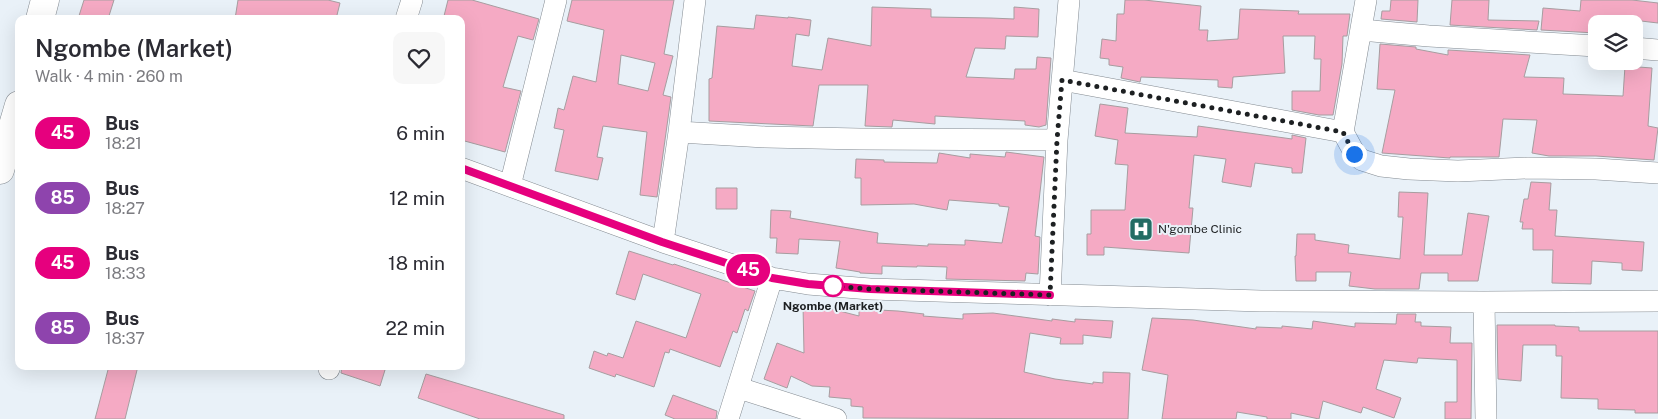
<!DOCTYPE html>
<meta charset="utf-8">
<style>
:root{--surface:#fff;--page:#f7f7f7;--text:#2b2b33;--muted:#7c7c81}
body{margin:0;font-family:"Public Sans",sans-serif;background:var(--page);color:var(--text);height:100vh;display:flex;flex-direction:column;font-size:19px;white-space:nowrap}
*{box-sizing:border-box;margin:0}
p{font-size:16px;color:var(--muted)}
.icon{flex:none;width:28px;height:28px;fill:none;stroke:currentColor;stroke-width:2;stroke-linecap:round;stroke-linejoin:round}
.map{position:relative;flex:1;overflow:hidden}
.drawer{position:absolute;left:15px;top:15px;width:450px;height:355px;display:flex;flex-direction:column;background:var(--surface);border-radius:10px;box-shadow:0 5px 20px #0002}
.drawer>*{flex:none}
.badge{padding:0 10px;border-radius:16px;font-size:18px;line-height:32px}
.fabs{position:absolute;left:1588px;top:15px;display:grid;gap:10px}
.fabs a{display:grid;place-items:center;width:55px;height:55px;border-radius:10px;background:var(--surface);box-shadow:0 5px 20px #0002;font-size:25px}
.you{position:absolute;width:25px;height:25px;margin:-12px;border:4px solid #fff;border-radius:50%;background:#1a73e8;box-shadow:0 0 0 8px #1a73e833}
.map>.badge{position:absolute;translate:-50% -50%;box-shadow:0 0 0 2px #fff}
.round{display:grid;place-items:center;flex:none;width:52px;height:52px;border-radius:10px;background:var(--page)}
.headline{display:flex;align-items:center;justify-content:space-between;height:85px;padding:0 20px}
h1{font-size:24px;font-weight:600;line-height:38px}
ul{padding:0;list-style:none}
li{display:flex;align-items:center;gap:15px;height:65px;padding:0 20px}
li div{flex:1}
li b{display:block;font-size:19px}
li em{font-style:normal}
li .badge{min-width:55px;font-weight:700;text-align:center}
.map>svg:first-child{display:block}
</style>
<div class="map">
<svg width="1658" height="419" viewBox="0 0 1658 419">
<rect width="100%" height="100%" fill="#e9f1f8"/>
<!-- building -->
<path fill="#f5aac4" stroke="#a79da0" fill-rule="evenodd" d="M84 0H114L108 19H78Z
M238 0H328L340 3 336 19H235Z
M448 0H472L539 19 533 40 518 36 503 87 521 91 505 152 461 140V19L444 16Z
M572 0H674L664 54 673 56 663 95 671 97 657 197 640 195 647 132 603 126 597 157 603 158 598 180 555 171 564 130 554 128 558 108 564 110 573 76 596 82 604 30 567 21ZM621 55 655 63 648 91 618 84Z
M1125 0H1144L1201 6 1199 30H1208L1207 41 1238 39 1240 9 1299 11 1298 14H1350L1347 36H1343L1342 64 1333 115H1319L1292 110V91H1320L1321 59H1314L1315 36H1283L1285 73 1233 77 1232 88 1218 87V80L1141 77 1140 82 1121 78 1123 67 1109 65V59L1100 58 1102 39 1116 41 1117 14H1124Z
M1391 0H1418L1417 22 1381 19 1382 11H1390Z
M1452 0H1489L1488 20 1539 21 1537 30 1450 25Z
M1581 0H1632L1658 3V23L1641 21 1640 24H1596V33L1541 30 1543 8 1580 11Z
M872 7 931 9V17L991 18 1014 19V7L1039 9 1038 37 1006 36 1005 49 975 48 966 77 1014 79 1015 69H1036L1037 57 1051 58 1046 125 1039 127 1025 125V121L935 116V124L893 120 892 127 865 126 868 85H819L813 126 709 121V79L712 78 717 26 754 29 756 15 788 18V17L811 20 809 36 796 34 792 66 822 70 828 38 871 46Z
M1380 44 1416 47V49L1448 55V50L1530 55 1524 77 1564 78 1563 94 1623 96 1625 66 1652 68 1648 126 1658 128 1654 160 1596 156H1549L1532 153 1537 120 1503 119 1499 157H1450V158L1382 153 1395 90 1377 89Z
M1100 104 1128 108 1125 133 1197 137 1198 126 1292 139V135L1306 138 1302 173H1292V168L1255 163 1251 187 1222 182 1226 159 1194 155 1189 208H1193L1189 253 1104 247V255H1087V234H1091V210H1125L1128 165 1115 164 1118 140 1095 136Z
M1006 152 1044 157 1035 236 1040 237 1038 274 1026 273 1025 281 946 279 947 267 917 266V267L882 266V274L860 273V272L836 268 840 241 799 239 798 254 776 253 777 238H770L771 210 791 211 790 218 878 233 877 243 928 246V244L965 245V240L1002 243 1009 207 999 206V204L949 200 947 210 914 204 861 205V178H855L856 159 884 160V162L937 163 939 153 970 158V154L1005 157Z
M1531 182 1551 183 1549 210H1557L1555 236 1644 242 1642 271 1622 270V263L1592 261 1591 284 1552 283 1553 250H1533V229H1522L1523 222H1520L1524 199H1528Z
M716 188H737V209H716Z
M1399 192 1428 193 1424 255H1462L1468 213 1489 216 1478 281H1448V273H1421L1419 289H1375L1349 286 1351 272H1316V281H1296L1295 256H1296L1297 234H1315V240L1349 245 1348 253 1400 259 1403 217H1398Z
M629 251 673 265 674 264 755 291 748 311 745 309 737 333 733 331 720 367 670 349 669 353 665 352 654 387 616 374 615 377 589 368 594 351 607 356 608 353 623 358 636 321 686 338 701 294 643 274 635 300 616 294Z
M803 305H816L859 316V309L898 311 924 314 923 316 963 319V314L993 313 1052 321V319L1075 322V319L1113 321 1111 338 1083 335V344H1060L1061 338 1030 333 1024 372 1055 379 1093 384V382L1103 383V372L1130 373 1128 419 863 418V407L851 406V399L829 397 830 387 812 386 791 376 787 388 764 379 777 343 804 353Z
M1397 314H1416L1415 322H1421V326L1451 327 1450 343H1472L1471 419H1445V402H1457V360L1418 358 1417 363 1384 360 1376 389 1401 398 1394 418 1363 407 1361 413 1323 401 1319 419 1291 413V419H1267V417L1237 412 1236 419H1162L1168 375 1142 370 1152 318 1193 320 1256 329V327L1282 328V326L1312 329 1313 321 1355 327V323L1396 324Z
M1497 325H1555V326L1579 327V331H1658V413H1635V410L1598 409V399L1561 398 1562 356H1556V345H1523L1521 381 1498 379Z
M109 366H138L125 419H95Z
M342 366H373L385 370 380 386 341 373Z
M426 374 564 415V419H480L418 398Z
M673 395 717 411 716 419H675L665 415Z"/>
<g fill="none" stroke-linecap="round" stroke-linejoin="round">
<!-- street casing -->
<g stroke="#838a91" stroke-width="22">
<path id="street" d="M1366 0 1343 132 1355 154 1362 160 1381 166 1409 169 1458 171 1528 168 1596 169 1658 173
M406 19 412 0
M1361 30 1429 36 1596 46
M1634 48 1658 50
M1062 80 1343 132
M679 132 765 137 860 139 1057 140
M461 168 663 242 772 278 808 284 870 289 1261 301 1484 302 1658 301
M510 186 556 0
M663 242 679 132 695 0
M1050 295 1057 140 1069 0
M1484 302 1486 419
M329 369 330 366
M739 388 836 419
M728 419 772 278"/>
</g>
<!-- secondary casing -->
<g stroke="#838a91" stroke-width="29">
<path id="secondary" d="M40 19 45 0
M0 170 19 105"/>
</g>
<!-- street -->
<use href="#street" stroke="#fff" stroke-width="21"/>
<!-- secondary -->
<use href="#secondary" stroke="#fff" stroke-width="28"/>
</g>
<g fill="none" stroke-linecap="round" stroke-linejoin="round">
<!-- line casing -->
<g stroke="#fff" stroke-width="11">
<path id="line" d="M461 168 662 242 772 278 808 284 870 289 1050 295"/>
</g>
<!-- line -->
<use href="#line" stroke="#e6007e" stroke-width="8"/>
<!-- walk -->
<path stroke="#1d2022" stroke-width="5" stroke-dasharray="0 9" d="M833 286 870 289 1050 295 1057 140 1062 80 1343 132 1354 154"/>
</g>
<!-- icons -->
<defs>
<g id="hospital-square" transform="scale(1.25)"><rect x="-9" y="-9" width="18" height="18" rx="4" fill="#236c64" stroke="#e9f1f8"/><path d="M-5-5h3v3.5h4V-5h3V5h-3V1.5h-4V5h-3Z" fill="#fff"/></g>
</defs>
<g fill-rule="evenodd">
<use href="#hospital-square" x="1141" y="229"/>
</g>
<!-- markers -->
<circle fill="#fff" stroke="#e6007e" stroke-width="2.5" cx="833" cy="286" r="10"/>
<g text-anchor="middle" stroke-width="4" stroke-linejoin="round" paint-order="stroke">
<!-- poi labels -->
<g font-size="12" fill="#1d2022" stroke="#e9f1f8" text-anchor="start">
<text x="1158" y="233">N'gombe Clinic</text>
</g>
<!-- stop labels -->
<g font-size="12" font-weight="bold" fill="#1d2022" stroke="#e9f1f8">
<text x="833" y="310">Ngombe (Market)</text>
</g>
</g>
</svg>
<div class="fabs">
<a><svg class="icon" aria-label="layers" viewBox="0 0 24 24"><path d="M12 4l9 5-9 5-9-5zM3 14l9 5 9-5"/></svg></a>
</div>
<div class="you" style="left:1354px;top:154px"></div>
<b class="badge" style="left:748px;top:270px;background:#e6007e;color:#fff">45</b>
<section class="drawer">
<div class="headline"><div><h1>Ngombe (Market)</h1><p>Walk · 4 min · 260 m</p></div><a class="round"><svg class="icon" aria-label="heart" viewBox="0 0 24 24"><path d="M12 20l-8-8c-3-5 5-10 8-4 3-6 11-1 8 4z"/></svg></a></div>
<ul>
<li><span class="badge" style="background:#e6007e;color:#fff">45</span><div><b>Bus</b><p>18:21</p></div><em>6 min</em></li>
<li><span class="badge" style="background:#8e44ad;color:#fff">85</span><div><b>Bus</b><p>18:27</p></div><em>12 min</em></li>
<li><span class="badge" style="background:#e6007e;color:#fff">45</span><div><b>Bus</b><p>18:33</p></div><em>18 min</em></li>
<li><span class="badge" style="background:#8e44ad;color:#fff">85</span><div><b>Bus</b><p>18:37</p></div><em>22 min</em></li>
</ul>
</section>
</div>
